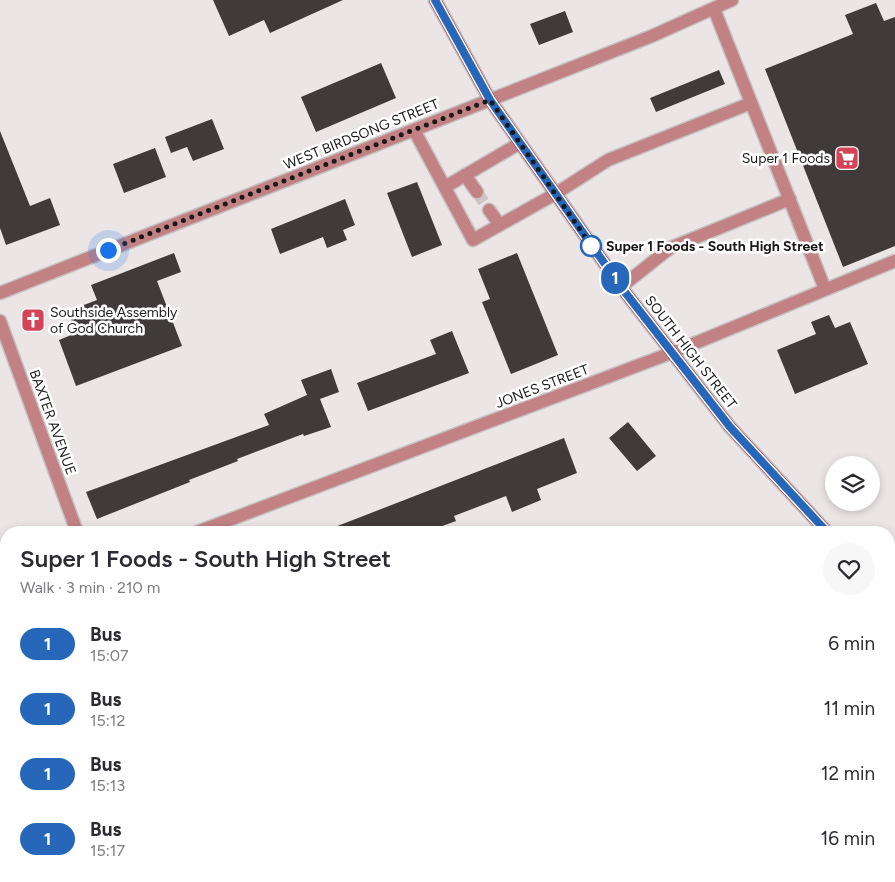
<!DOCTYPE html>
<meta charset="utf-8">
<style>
:root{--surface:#fff;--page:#f7f7f7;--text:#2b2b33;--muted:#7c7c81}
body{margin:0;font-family:Figtree,sans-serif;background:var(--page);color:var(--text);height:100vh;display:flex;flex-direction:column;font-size:19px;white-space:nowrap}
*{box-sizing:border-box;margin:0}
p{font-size:16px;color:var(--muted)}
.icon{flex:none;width:28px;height:28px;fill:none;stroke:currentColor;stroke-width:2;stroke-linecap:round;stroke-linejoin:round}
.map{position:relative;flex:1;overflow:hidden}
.side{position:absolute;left:0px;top:526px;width:895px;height:356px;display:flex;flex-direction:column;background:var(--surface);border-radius:20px 20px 0 0;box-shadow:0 2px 8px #0003}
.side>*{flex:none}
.badge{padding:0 10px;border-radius:16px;font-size:18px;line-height:32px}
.fabs{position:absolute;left:825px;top:456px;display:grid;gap:10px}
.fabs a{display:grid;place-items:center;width:55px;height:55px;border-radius:50%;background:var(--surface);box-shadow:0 2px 8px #0003;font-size:25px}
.you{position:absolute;width:25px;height:25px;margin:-12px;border:4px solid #fff;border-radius:50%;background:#1a73e8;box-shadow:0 0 0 8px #1a73e833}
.map>.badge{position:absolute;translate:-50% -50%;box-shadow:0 0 0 2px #fff}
.round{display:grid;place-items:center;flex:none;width:52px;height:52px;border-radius:26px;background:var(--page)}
.summary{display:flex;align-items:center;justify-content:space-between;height:85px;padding:0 20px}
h1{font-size:24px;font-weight:600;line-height:38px}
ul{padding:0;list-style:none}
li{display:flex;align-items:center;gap:15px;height:65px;padding:0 20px}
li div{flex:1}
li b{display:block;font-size:19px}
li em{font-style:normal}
li .badge{min-width:55px;font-weight:700;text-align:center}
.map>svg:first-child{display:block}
</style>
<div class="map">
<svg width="895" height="882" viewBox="0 0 895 882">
<rect width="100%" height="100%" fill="#ece5e5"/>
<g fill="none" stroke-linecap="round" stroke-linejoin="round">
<!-- stream -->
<path stroke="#e08086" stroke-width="5.5" d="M793 882V876"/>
</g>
<!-- building -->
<path fill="#403a3a" d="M213 0H343L270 33 264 20 229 36Z
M876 3 884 21 895 17V246L843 267 765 69 853 34 845 15Z
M565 11 573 32 539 45 530 24Z
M381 63 396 98 316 132 301 97Z
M719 70 725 84 656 112 650 98Z
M212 119 224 149 193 161 187 147 171 153 165 137Z
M0 131 30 206 50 198 60 225 6 245 0 228Z
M155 148 166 177 124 193 113 164Z
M417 182 442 245 412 257 387 193Z
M345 199 355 225 343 230 347 240 327 248 323 237 280 254 271 229Z
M174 253 181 272 157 281 182 346 76 386 59 340 76 333 68 311 97 300 91 285Z
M517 253 558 355 511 374 482 302 490 299 478 269Z
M829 315 835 328 850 322 868 364 795 394 777 350 816 334 811 322Z
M452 331 469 373 368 411 357 383 436 354 430 340Z
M331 369 339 392 320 399 331 427 304 436 303 434 237 459 238 461 189 480 190 482 97 519 86 492 269 425 264 414 307 395 301 380Z
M628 422 656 456 637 471 609 438Z
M564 438 577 473 537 489 541 500 512 512 506 496 454 516 456 521 426 532H322Z"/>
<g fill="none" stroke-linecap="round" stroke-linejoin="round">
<!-- minor-tunnel -->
<path stroke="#cdc6c6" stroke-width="12" stroke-dasharray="12 6" stroke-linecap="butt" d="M477 192 489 210"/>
<!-- minor casing -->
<g stroke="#c6c0c0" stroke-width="15">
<path id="minor" d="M714 9 825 289
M414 130 473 240 555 194 608 160 751 103
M465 175 477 192
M445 187 520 143
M489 210 500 225
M621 287 670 248 790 199
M0 293 652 36 732 0
M0 321 77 532
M197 532 671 353 895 261
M889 574 895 572
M389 876 391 882
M121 882 136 876
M712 882V876"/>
</g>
<!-- major casing -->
<g stroke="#c6c0c0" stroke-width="15">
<path id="major" d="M435 0 490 100 621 287 730 427 827 532
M889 596 895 601"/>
</g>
<!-- minor -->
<use href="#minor" stroke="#c28284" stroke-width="12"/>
<!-- major -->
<use href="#major" stroke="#962135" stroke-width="12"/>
</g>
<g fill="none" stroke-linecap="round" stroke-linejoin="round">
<!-- line casing -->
<g stroke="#fff" stroke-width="11">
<path id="line" d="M435 0 490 100 621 287 730 427 827 532"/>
</g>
<!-- line -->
<use href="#line" stroke="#2767ba" stroke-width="8"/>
<!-- walk -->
<path stroke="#1b1818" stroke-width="5" stroke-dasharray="0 9" d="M108 250 490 100 595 251 591 246"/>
</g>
<!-- icons -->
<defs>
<g id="supermarket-square" transform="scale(1.25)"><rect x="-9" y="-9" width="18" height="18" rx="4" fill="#d44457" stroke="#fff"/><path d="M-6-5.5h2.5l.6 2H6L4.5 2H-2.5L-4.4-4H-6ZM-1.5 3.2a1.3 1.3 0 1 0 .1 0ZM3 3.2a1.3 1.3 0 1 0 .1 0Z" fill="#fff"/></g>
<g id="church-square" transform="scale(1.25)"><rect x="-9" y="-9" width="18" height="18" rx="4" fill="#d44457" stroke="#fff"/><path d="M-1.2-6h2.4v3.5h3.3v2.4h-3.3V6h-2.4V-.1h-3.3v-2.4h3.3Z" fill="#fff"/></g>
</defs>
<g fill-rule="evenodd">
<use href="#supermarket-square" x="847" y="158"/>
<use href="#church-square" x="33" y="320"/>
</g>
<!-- markers -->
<circle fill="#fff" stroke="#2767ba" stroke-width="2.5" cx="591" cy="246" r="10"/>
<g text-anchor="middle" stroke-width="5" stroke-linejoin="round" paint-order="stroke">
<!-- street labels -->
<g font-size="14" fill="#1b1818" stroke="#fff">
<text transform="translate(361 134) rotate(-22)" y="5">WEST BIRDSONG STREET</text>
<text transform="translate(691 352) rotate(52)" y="5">SOUTH HIGH STREET</text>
<text transform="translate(542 386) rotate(-21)" y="5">JONES STREET</text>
<text transform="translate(53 422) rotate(70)" y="5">BAXTER AVENUE</text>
</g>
<!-- poi labels -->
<g font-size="14" fill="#1b1818" stroke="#fff" text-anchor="end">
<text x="830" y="163">Super 1 Foods</text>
<text x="50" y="317" text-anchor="start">Southside Assembly<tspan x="50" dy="16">of God Church</tspan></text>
</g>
<!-- stop labels -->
<g font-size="14" font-weight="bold" fill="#1b1818" stroke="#fff" text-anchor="start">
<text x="606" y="251">Super 1 Foods - South High Street</text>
</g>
</g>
</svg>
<div class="fabs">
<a><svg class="icon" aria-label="layers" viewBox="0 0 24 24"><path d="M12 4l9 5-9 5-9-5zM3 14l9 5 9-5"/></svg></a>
</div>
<div class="you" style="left:108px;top:250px"></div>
<b class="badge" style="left:615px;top:278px;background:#2767ba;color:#fff">1</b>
<section class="side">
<div class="summary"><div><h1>Super 1 Foods - South High Street</h1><p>Walk · 3 min · 210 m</p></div><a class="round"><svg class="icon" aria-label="heart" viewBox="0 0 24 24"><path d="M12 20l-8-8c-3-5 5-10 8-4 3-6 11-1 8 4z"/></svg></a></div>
<ul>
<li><span class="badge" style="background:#2767ba;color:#fff">1</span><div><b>Bus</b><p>15:07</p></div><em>6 min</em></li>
<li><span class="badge" style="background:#2767ba;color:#fff">1</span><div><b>Bus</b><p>15:12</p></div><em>11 min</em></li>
<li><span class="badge" style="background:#2767ba;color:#fff">1</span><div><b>Bus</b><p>15:13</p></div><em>12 min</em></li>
<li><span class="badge" style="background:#2767ba;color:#fff">1</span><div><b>Bus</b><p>15:17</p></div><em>16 min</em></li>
</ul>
</section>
</div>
